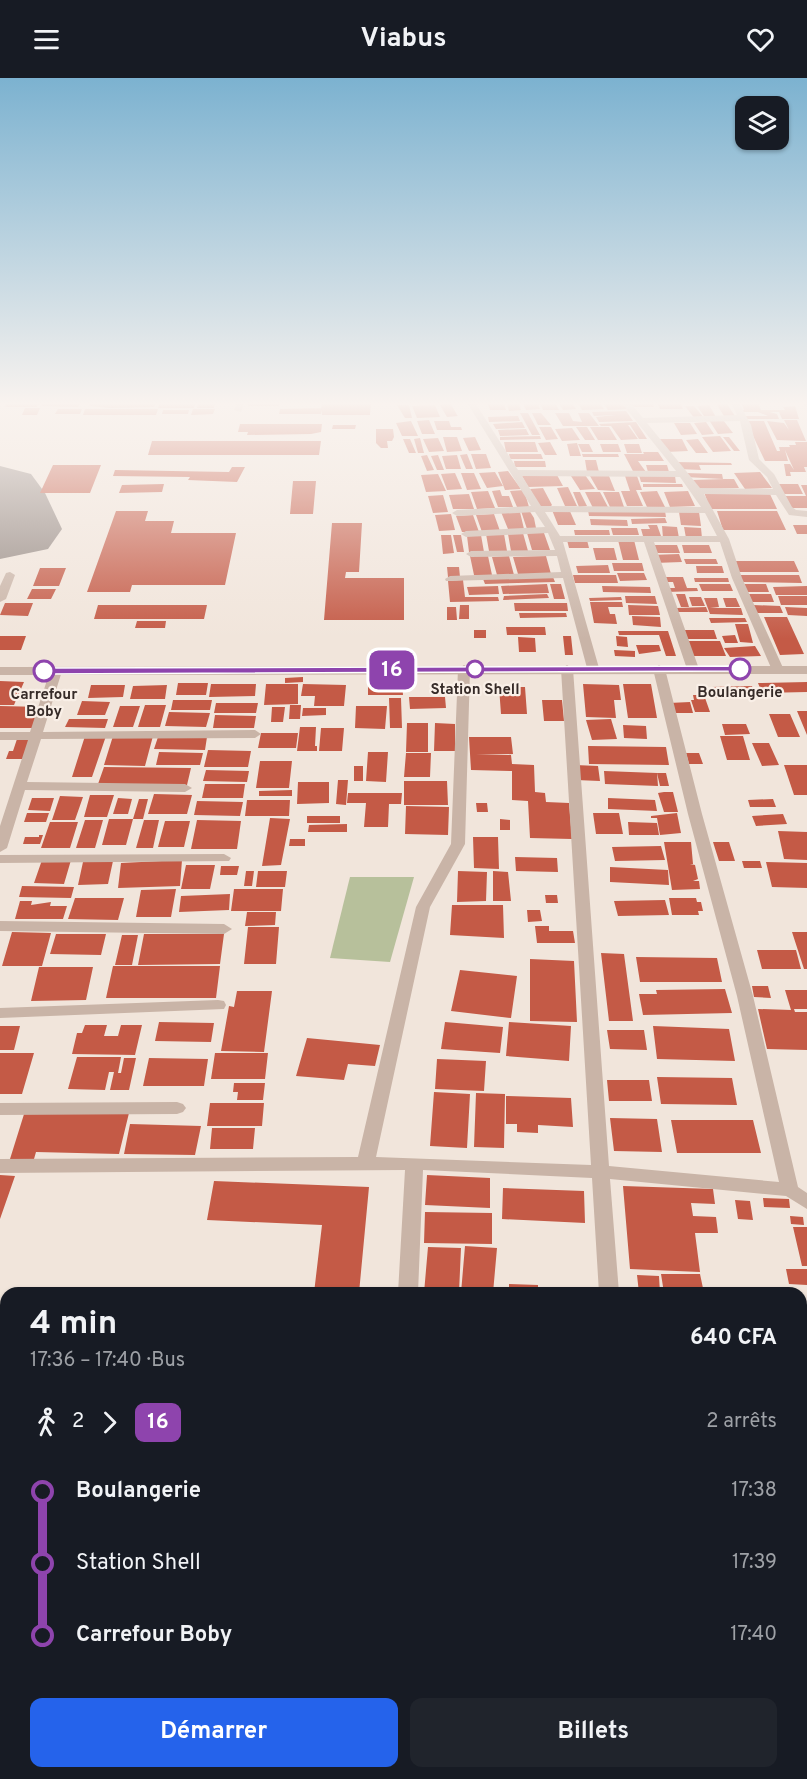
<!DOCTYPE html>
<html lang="fr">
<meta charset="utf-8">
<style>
:root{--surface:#171b24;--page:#20242c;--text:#f1f3f6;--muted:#9ea1a6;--accent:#2563eb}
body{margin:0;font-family:Overpass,sans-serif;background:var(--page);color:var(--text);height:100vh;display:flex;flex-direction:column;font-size:22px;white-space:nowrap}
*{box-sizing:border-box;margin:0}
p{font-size:20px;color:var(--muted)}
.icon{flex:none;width:33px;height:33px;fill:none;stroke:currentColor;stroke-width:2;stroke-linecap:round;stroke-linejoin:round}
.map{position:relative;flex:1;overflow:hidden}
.sheet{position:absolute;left:0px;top:1209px;width:807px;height:492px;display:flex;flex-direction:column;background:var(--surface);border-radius:18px 18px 0 0;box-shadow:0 2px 4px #0004}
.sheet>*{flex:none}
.badge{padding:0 12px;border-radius:9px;font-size:21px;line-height:39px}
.fabs{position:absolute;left:735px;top:18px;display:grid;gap:12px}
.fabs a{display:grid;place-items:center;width:54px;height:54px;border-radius:12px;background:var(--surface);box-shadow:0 2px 4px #0004;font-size:30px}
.map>.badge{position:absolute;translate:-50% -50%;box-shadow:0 0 0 3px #fff}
.legs{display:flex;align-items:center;gap:9px;height:66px;padding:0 30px;font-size:20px}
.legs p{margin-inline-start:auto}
.head{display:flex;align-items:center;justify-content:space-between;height:102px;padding:0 30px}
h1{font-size:33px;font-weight:700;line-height:45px}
.action{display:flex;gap:12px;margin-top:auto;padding:12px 30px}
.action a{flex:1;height:69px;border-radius:12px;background:var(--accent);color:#fff;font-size:24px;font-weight:700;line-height:69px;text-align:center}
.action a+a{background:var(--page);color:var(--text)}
ul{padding:0 30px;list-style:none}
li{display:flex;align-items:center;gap:21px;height:72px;font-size:22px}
li i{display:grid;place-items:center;width:9px;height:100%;margin:0 8px;background:currentColor}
li i::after{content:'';width:15px;height:15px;margin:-8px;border:4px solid;border-radius:50%;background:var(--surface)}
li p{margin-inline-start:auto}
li:first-child i{background:linear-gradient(#0000 50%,currentColor 0)}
li:last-child i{background:linear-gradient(currentColor 50%,#0000 0)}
header{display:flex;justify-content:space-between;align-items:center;height:78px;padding:0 30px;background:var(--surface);font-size:27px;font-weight:700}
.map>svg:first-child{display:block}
</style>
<header><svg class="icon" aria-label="menu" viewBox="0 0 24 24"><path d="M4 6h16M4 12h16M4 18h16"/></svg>Viabus<svg class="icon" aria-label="heart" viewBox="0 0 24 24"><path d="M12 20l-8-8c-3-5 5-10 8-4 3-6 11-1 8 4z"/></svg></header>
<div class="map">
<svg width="807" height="1701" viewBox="0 0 807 1701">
<rect width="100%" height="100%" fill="#f1e5db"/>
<!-- green -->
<path fill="#b7c09b" d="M350 799H414L390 884 330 880Z"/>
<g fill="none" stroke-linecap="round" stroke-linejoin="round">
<!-- runway -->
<path fill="#948882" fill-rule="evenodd" d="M0 388 31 396 45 415 62 451 48 471 0 481Z"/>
</g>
<!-- building -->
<path fill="#c45a46" d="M8 323H40L37 329H5Z
M44 323H81L78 329 41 328Z
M91 323H156L154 329 110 330 89 328Z
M196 323 194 330H158L160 324Z
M199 323H215L214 330H197Z
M249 323H280L279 328H248Z
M321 323H371L370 337H322Z
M487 323H503L506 332H490Z
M506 323H518L521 332 509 333Z
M522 323H537L540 331 526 332Z
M539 323H554L559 332H543Z
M558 323H571L576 331 563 332Z
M577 323H599L604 331 582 332Z
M602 323H617L628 331 608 332Z
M630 323H652L654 329H632Z
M741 323H757L761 332H785L783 329 795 328 799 341H782L779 334H770L777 336 779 341H747L745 338H768L758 334H742L740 332H744Z
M451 326 457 337 458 338 447 339 440 327Z
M658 326H681L683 331H660Z
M727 326 735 338H724L717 327Z
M397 327H409L412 340H405Z
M435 327 440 339 417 340 412 328Z
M709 327 717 341H706L697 328Z
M685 328H694L705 341H695Z
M25 330H40L37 337H22Z
M322 330 321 336H279L280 331Z
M58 331H82L80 336H55Z
M85 331H158L156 337H83Z
M193 331H215L213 336 191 337Z
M163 332H189L188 336H162Z
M626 333 633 343 599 344 596 339 616 337 594 338 592 334Z
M520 335H528L540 357H532Z
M532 335H541L551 347H538Z
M555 335H569L573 343 582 344 578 335H589L599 348H563Z
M518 338 520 343 489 344 488 339Z
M429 342 435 356H422L417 343Z
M709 342H723L733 355 718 356Z
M784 342H797L806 363 777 362 767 343 784 345 789 352Z
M411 343 418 358H402L396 345Z
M434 343H449L451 349H461L462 352H437Z
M746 343H764L777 373H780L779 369H790L789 367H796L795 364H807V389H804L806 394H790L791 398H786L784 386H790L794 392 785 372 788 383H765Z
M522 344 525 350 496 351 493 346Z
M636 344 647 361H639L630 347H628L638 361 621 362 611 348H601L599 346Z
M706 344 714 356 702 357 694 345Z
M674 345H690L697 356 681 357Z
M240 346H322L321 354 311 356 247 357 248 354H238Z
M333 347H356L355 351H332Z
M539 349H551L558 361 546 362Z
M576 349H587L595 362H585Z
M590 349H609L617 362H598Z
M572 350 580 362 562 363 555 351Z
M376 351H393L394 359 392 363H387L388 370H381L376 365Z
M526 351 529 357 500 358 498 352Z
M540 358 541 361 500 362V359Z
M720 358 731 373 713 374 702 359Z
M443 359H457L462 373 447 374Z
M475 359 481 372 469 373 463 360Z
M723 359H729L740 373H734Z
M420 360 424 375H418L414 361Z
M438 360 444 373 429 374 423 361Z
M403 361H410L416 375H409Z
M660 361H682L688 373 666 374Z
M698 361 708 375H696L686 362Z
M152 363H321L319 377H148Z
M504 364H535L538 374H506Z
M550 364 557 377H545L538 365Z
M577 365 581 378H570L567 366Z
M578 366H589L593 374H582Z
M600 366H618L621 374H603Z
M624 366H639L642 375H627Z
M643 374H658L664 383H638L646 394 634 395 624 376H644Z
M467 376 473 391H466L460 377Z
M471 376H486L491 390 476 391Z
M509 376H541L543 381H510Z
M582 376H618L619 379H583Z
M427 377 434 392 427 393 421 378Z
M438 377 444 392H437L431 378Z
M457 377 461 391H446L442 378Z
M585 382H596L599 394H587Z
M514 383H545L546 389H515Z
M675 384 731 385 732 387H699L701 392 679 391Z
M53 387H101L90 415H40Z
M646 387H667L669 394H648Z
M232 389H245L237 404 188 402 190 399 113 398 115 392 229 394Z
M508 393 521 411 505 412 498 394Z
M495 394 503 408 487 410 479 395Z
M760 394 772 410 745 411 734 395Z
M455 395 462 411 447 412 441 396Z
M461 395H474L481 411 467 412Z
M684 395 722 396 723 401 685 399Z
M438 396 446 413 426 414 421 397Z
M521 396 557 397 563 408 528 409Z
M585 397 595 411 580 412 571 398Z
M639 397 675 398 676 405 641 404Z
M590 398H609L615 413 598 412Z
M625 398H637L642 412H636L643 428H627L621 413H630Z
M725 401H734L739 410 697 411 692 402Z
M293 403H316L313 436H290Z
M164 406 162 414 119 415 122 407Z
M643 406H682L683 409H643Z
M778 406H798L803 416H783Z
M801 407H807V430H791L785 418H806Z
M568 409 577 428H565L557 410Z
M543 410 552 427 551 428 539 429 530 411Z
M500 412 502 418H509L513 429H498L492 413Z
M524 412 529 429H517L510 413Z
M488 413 495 430 477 431 471 414Z
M657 413 665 429H647L640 414Z
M688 413 695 428 670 429 664 414Z
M573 414H580L587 428 579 429Z
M585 414H600L608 429 593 430Z
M603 414H619L624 429H610Z
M704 414H769L777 431H710Z
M469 416 474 431H453L449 417Z
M443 417 448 434 433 435 428 418Z
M569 431 576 447H558L552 432Z
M529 432 534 440 536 450 527 451 521 433Z
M588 432 665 433 666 439 589 438Z
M116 433H148L145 443H174L171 455H236L225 507H132L130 514H87Z
M717 433H777L786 452H723Z
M501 434H520L524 451H508Z
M679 434H699L701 448 681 447Z
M451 436 455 452 439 453 435 437Z
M494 436 500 453 482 454 476 437Z
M473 437 479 454H462L456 438Z
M665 440 667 445 632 446 631 441Z
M590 441 627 442 628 448 591 447Z
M332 445H362L359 494H346L345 500H404V542H324Z
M648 447H657L661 458H643L641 451H650Z
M793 447H807V456H797Z
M662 448 677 449 679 460H663Z
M684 449 701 450 702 460H686Z
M611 450H637L639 457H613Z
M574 452H609L610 457H575Z
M523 455 528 473H511L508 456Z
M527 455H544L550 472H532Z
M486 456H504L507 473H489Z
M441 457H451L454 475 443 476Z
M453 457H461L464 474H457Z
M481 457 484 474H469L467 458Z
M567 462H587L589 470H569Z
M618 462H634L639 482H623Z
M648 467H677L680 475H650Z
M682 467H709L712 475H684Z
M593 470H614L617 482H596Z
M679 476 682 484 654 485 651 477Z
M470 478H488L492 497H474Z
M509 478 514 497H497L492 479Z
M546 478 551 496H518L513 479Z
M684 481H716L718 486H686Z
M733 483H794L799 494H737Z
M612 485H642L644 493H614Z
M608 487 610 495H578L576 488Z
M696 488H722L724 495H697Z
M447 489H459L460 499H448Z
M40 490H66L59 508H33Z
M617 495H644L647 502 620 503Z
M573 497H616L618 505H575Z
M739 497H799L802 505 742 504Z
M553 499 555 504 485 506 483 501Z
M666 499H683L687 510H697L698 513 666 514 665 510H675L673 504H667Z
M694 500H728L729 504H695Z
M463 502 465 519H498L499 523 450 524 448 503Z
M547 506 549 515 503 516 501 508Z
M550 506H561L565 521H554Z
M699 506H730L733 513H702Z
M744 506H766L769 514H747Z
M498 508 499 516 469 517 467 509Z
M602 508 650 509 651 515 603 514Z
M807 508V517H776L773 509Z
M32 511H56L51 521H27Z
M547 516 549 520 503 522 504 518Z
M676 516H685L689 529H681Z
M749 516H771L774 524H752Z
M625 518H655L657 526 626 525Z
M778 518H807V527H781Z
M621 519 622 522 590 523 589 520Z
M689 519H701L705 528H692Z
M704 520H717L719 529 710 530H741L743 537 710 536Z
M723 520H736L740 529H726Z
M590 524H622L623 529H608L610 536H615L617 546 594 545Z
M5 525H33L28 538 0 537Z
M514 525H567L568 533H515Z
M98 527H207L204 541H94Z
M460 527H469V541H459Z
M628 527 658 528 660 537H629Z
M753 527 780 528 783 535H757Z
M447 529H456L457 542H447Z
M706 529 708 534H676L677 530Z
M785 529 807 530V538L788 537Z
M519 535H566L567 539 520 540Z
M632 538 660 539 661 549 633 547Z
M764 539H787L804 576 780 577Z
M709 540H745L747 544 711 545Z
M137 543H166L165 550H135Z
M735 546H748L753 565 740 564Z
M506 549H545L546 557H507Z
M474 552H486V560H474Z
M682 552H714L717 561H685Z
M618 553H668L676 578H666L659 557H619Z
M735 557 738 565H725L722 558Z
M0 558H26L21 572H0Z
M563 558H571L573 577H565Z
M616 558 627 559 628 569 617 568Z
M518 559 535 560 536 574H519Z
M686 563H720L726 578H690Z
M636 567H659L661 573 639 576Z
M755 568 761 578 730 579 724 570Z
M614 572 635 573V579L615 578Z
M303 599V604L285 605V600Z
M0 603 24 604 14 627H0Z
M368 604H402L403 617H368Z
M807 604V614L762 615 758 605Z
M178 605H208L206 617H176Z
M211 606H256L255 618 209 619Z
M266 606H298V626L264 627Z
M303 606 346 607 344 628H314L315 618H301Z
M583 606 619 607 621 622H614L616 640 586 639Z
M623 606H651L657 640H628Z
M91 607H125L123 619 88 620Z
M167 607 165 621H130L133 608Z
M752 608 756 619 715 620 711 609Z
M499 609H525L527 636H501Z
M693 617H704L710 634H695L691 622H694Z
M409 619H445L446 630 410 631Z
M389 620H401L402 650H390Z
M173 622H212L210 632H171Z
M542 622H562L564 643H544Z
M82 623 110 624 105 637H77Z
M690 624 693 635H672L669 625Z
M216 625H258L256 635H214Z
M145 627H166L160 649H138Z
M290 627H301L300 641H289Z
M0 628 43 629 35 650H0Z
M120 628H140L133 649H113Z
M356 628H387L385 651 355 650Z
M272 629H285L283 644H271Z
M303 630H326V637L302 638Z
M797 633H807V657Z
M169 634 210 635 206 649 165 648Z
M769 636H790L800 659H778Z
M215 637 256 638 254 650H213Z
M69 641H108L105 650 65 649Z
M611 641 617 661 592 662 586 642Z
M407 645H428V674H406Z
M435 645 455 646V673H434Z
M722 646H746L750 656 725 657Z
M623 647 646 648 647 661 624 660Z
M300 649H316L315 668H317V673H297Z
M321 650H344L342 673H319Z
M261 655H298L296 670H258Z
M18 658H33L25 681H6L9 673H13Z
M85 658H106L92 699H72Z
M113 658H153L145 688 104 687Z
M720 658H743L750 682H727Z
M158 659H207L205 672 154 671Z
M469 659H511L513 676 476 677H511L512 686 534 687 535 714 545 715 546 724 569 725 572 761 530 760 528 723 512 722V693L471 692Z
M752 665H769L779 687 762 688Z
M588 668 666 669 669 687 589 686Z
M208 672 251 673 248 689H204Z
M159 674 203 675 200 687H156Z
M368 674H388L386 704 366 703Z
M406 675H431L430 699H404Z
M686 675H699L703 686H689Z
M260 683H292L289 710H256Z
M575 687 598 688 600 703 576 702Z
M784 687H807V717H794Z
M354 688H363V703H354Z
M104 689 191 690 187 707 98 706Z
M206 692 249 693 247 704 203 703Z
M604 693 657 695 658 708 605 706Z
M657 695H666L669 708H660Z
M338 702H348L346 727 336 726Z
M404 703H447L448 727H404Z
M298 704H329V725L297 726Z
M205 706H245L243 720H202Z
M292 712V718H259V713Z
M664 714H673L678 734H664L658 715Z
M348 715H402L401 726H389L388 749H364L366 725H347Z
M154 716 192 717 187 736H148Z
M90 717H114L107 739H84Z
M60 718 83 719 75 742H52Z
M32 720H54L50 733 28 732Z
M118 720 132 721 128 736H113Z
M608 720 655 722 657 733 608 731Z
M139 721H148L143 741H133Z
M773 721 776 729H750L748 722Z
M247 722H290L289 738H245Z
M197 723 243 724 240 738 194 737Z
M476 725H487L488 734H477Z
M406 728 449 729 448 757 405 756Z
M27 735H49L46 744H24Z
M593 735H619L623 756H596Z
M677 735 681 755 660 757 657 740H651V738Z
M783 736 787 746 756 748 752 738Z
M307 738H340V745H307Z
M270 740 290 741 281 787 262 788Z
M109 741H133L126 767H102Z
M500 741 510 742V752H500Z
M85 742H103L95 770H76Z
M144 742H159L153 770H136Z
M197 742 241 743 237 771H191Z
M165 743H190L184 769H158Z
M50 744H78L70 770H41Z
M628 744 657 745 659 757H629Z
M347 746V754H308L309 747Z
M778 753 807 754V782L784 781Z
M39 757H43L40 766H23L25 759H39Z
M473 759H498L499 791 474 790Z
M290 761H305V768H289Z
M664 764H691L693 786H690L695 787 698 801 693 803H699L700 811 672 812Z
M713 764H729L735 783H719Z
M661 768 665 782 615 783 612 769Z
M515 779 557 780 558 794 516 793Z
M42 782H71L64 806 34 805Z
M182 782 180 808 118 810 121 785Z
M113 783 108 806 78 807 83 784Z
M742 783H760L762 790H744Z
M766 784 807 785V810L772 809Z
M186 787H215L210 811H181Z
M221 788H239L237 797H220Z
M610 789 668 792 669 807 610 804Z
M246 793H254L252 808H244Z
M258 793H287L285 809H256Z
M458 793 487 794 486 823 457 824Z
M493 793 508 794 511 823H493Z
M22 808 74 809 71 820 19 819Z
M176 811 171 839H136L141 812Z
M234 811H283L281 833H231Z
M230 816 229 832 179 834 181 818Z
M545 817H557L558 825H546Z
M75 820H124L118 842 68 841Z
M669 820H696L697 824H701L703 833H698L699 837H672Z
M665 822 669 837 618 838 614 823Z
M20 823H32L31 827 51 824 50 828H67L63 841H15Z
M452 827H503L504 860 450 857Z
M527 832H540L542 843 528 844Z
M247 834H276L275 847 245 848Z
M535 848H549V853H573L575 865H537Z
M248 849H279L276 886H244Z
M12 854 51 855 42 888H2Z
M792 854H807V891H804Z
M56 856H106L101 877 50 876Z
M144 856H224L220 886 138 887Z
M122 857H138L132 887H115Z
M757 872H796L801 891H762Z
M601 875 624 876 633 943H609Z
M636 879 717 880 722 904H640Z
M530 881 574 883 577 944 530 943Z
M113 888H220L216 920H106Z
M39 889H93L86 922 31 923Z
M460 892 517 898 511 940 451 933Z
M752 908H768L771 920 754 919Z
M725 911 732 935 643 937 639 916H657L656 912Z
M785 912H807V931H794L795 934H807V972L767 971 758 931 791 932Z
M237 913H272L264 974 221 973 229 928 234 929Z
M159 944 214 945 211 964 155 963Z
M445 944 503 949 500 975 441 971Z
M509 944 571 948 569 983 506 978Z
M85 947H107L104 958H118L121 947H142L135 977 72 976 77 955H82Z
M0 948H20L14 972H0Z
M653 948 729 951 735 983 657 981Z
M607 952H644L647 972 610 971Z
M307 960 380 967 375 988 348 986 344 1002 296 998Z
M0 975H34L22 1016H0Z
M215 975H268L265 1001H211Z
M77 979H121L118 995H121L124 980H136L129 1012H110L114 994H109L105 1012 68 1011Z
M149 980 208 981 204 1008H143Z
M437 981 486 983 484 1013 435 1011Z
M657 999 732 1000 737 1027 661 1026Z
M607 1002H649L652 1023H609Z
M234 1005H265L263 1022H237L238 1014H233Z
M434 1014 470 1016 467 1070 430 1068Z
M476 1015 505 1016 504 1070 474 1069Z
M506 1018 571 1020 573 1049 538 1047V1055L517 1054V1046H506Z
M210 1025H264L262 1048H207Z
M25 1033 129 1035 119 1076 36 1074 34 1081H10Z
M610 1040 657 1041 662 1074 614 1073Z
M671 1042H753L761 1075H677Z
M130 1046 201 1048 195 1077 124 1076Z
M212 1050H255L253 1071H210Z
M0 1097 15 1098 0 1141Z
M427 1097 490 1100V1130L425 1127Z
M214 1103 369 1109 359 1215H314L322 1147 207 1142Z
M623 1108 713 1111 715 1126 691 1125 693 1138 716 1139 718 1155H695L700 1194 630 1191Z
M503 1110 584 1113 585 1145 502 1141Z
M763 1120 789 1121 790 1130 764 1129Z
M735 1122 750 1123 753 1142 738 1141Z
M425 1134 492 1135V1166L424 1165Z
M790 1138 803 1139 804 1147 791 1146Z
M793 1149H807V1188H802Z
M465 1168 497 1170 493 1215H461Z
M428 1169 461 1170 459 1215H424Z
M786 1191H807V1207L789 1206Z
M661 1196H700L704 1215H664Z
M637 1197 659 1198 660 1215H639Z
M509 1206 538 1207V1215H509Z
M801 1258 807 1284V1332H801Z
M0 1281H6V1299H0Z
M0 1302H6V1358H0Z
M801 1333H807V1361H801Z
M801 1364H807V1401H801Z
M5 1455 6 1485H0V1476Z
M801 1574 807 1605V1664H801Z
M0 1637H6V1695H23L22 1701H0Z
M31 1695H108L107 1701H30Z
M393 1695H438V1701H393Z
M448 1695H491V1701H447Z
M527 1695H584V1701H527Z"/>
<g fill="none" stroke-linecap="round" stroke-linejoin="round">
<!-- minor -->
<path fill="#c9b4a7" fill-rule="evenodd" d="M237 323H245L241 334 234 332Z
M466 323H474L518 392 676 393 620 323H629L643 340 737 337 730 323H738L751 347 759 381 774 396 792 429 796 432 807 433V439L789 437 776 417 704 416 729 461 742 500 784 592 782 595H774L772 592 732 500 720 464H654L699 591 693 595 687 591 644 464H563L599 590 593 594 587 590 563 500 446 503 445 501 450 498 561 494 557 478 471 479 466 476 471 473 555 472 548 455 466 459 461 456 466 453 545 449 535 434 457 438 452 435 457 432 531 428ZM740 343 749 382 767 399 773 411 700 410 647 345ZM522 398 680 399 701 429 541 428ZM545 434 705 435 717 458H560Z
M802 323H807V329L804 328Z
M10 494 15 497 6 521 0 524V508L6 495Z
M464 587 470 591 465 766 430 829 376 1079 591 1087 561 591 567 587 573 591 609 1088 779 1104 737 918 688 736 653 591 659 587 665 591 702 736 753 918 798 1109 807 1115V1131L786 1118 610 1101 619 1215H599L592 1100 423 1092 418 1215H398L405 1092 0 1095V1081L358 1079 416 829 451 766 458 591Z
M56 589 62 593 43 654 255 652 261 656 255 660 41 661 27 704 185 706 192 710 185 714 25 712 7 770 0 774V748L28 662H0V654H30L50 593Z
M224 776 231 780 229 783 0 785V777Z
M0 843 224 846 232 851 224 856 0 853Z
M218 922 224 923 226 927 224 931 0 940V930Z
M177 1024 183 1026 186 1030 183 1034 177 1036 0 1037V1025Z
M0 1374H6V1392H0Z
M0 1611H6V1635H0Z
M370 1695H396V1701H370Z
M621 1695H647V1701H621Z"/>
<!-- tertiary -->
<path fill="#c9b4a7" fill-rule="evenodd" d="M807 588V596L0 597V589Z"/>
</g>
<!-- sky -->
<linearGradient id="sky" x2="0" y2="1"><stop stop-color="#7cb2d0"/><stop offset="0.58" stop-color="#f9f3ef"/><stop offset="1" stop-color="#f9f3ef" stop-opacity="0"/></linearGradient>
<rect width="807" height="561" fill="url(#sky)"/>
<!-- line-1 -->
<path fill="#8e44ad" stroke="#fff" stroke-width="1.5" d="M740 588 743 589V593L44 596 40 593 44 590Z"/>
<!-- markers -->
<g fill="#fff" stroke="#8e44ad" stroke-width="3">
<circle cx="475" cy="591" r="8"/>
<circle cx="740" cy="591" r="10"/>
<circle cx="44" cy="593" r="10"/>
</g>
<g text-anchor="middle" stroke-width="4.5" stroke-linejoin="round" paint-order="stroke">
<!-- far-stop labels -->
<g font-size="15" font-weight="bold" fill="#362b28" stroke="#f9efe7">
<text x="475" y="616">Station Shell</text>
<text x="740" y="619">Boulangerie</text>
<text x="44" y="621">Carrefour<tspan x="44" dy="17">Boby</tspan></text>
</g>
</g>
</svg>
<div class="fabs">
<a><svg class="icon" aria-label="layers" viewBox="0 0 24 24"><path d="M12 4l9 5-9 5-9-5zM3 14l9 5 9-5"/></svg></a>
</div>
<b class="badge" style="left:392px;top:592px;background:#8e44ad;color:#fff">16</b>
<section class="sheet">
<div class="head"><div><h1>4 min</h1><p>17:36 – 17:40 · Bus</p></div><b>640 CFA</b></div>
<div class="legs"><svg class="icon" aria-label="walk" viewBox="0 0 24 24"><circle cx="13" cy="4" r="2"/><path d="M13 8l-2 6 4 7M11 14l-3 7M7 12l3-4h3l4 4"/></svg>2<svg class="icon" aria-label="forward" viewBox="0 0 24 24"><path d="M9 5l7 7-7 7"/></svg><b class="badge" style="background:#8e44ad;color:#fff">16</b><p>2 arrêts</p></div>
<ul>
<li><i style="color:#8e44ad"></i><b>Boulangerie</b><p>17:38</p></li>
<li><i style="color:#8e44ad"></i><span>Station Shell</span><p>17:39</p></li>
<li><i style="color:#8e44ad"></i><b>Carrefour Boby</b><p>17:40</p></li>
</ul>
<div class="action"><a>Démarrer</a><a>Billets</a></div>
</section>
</div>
